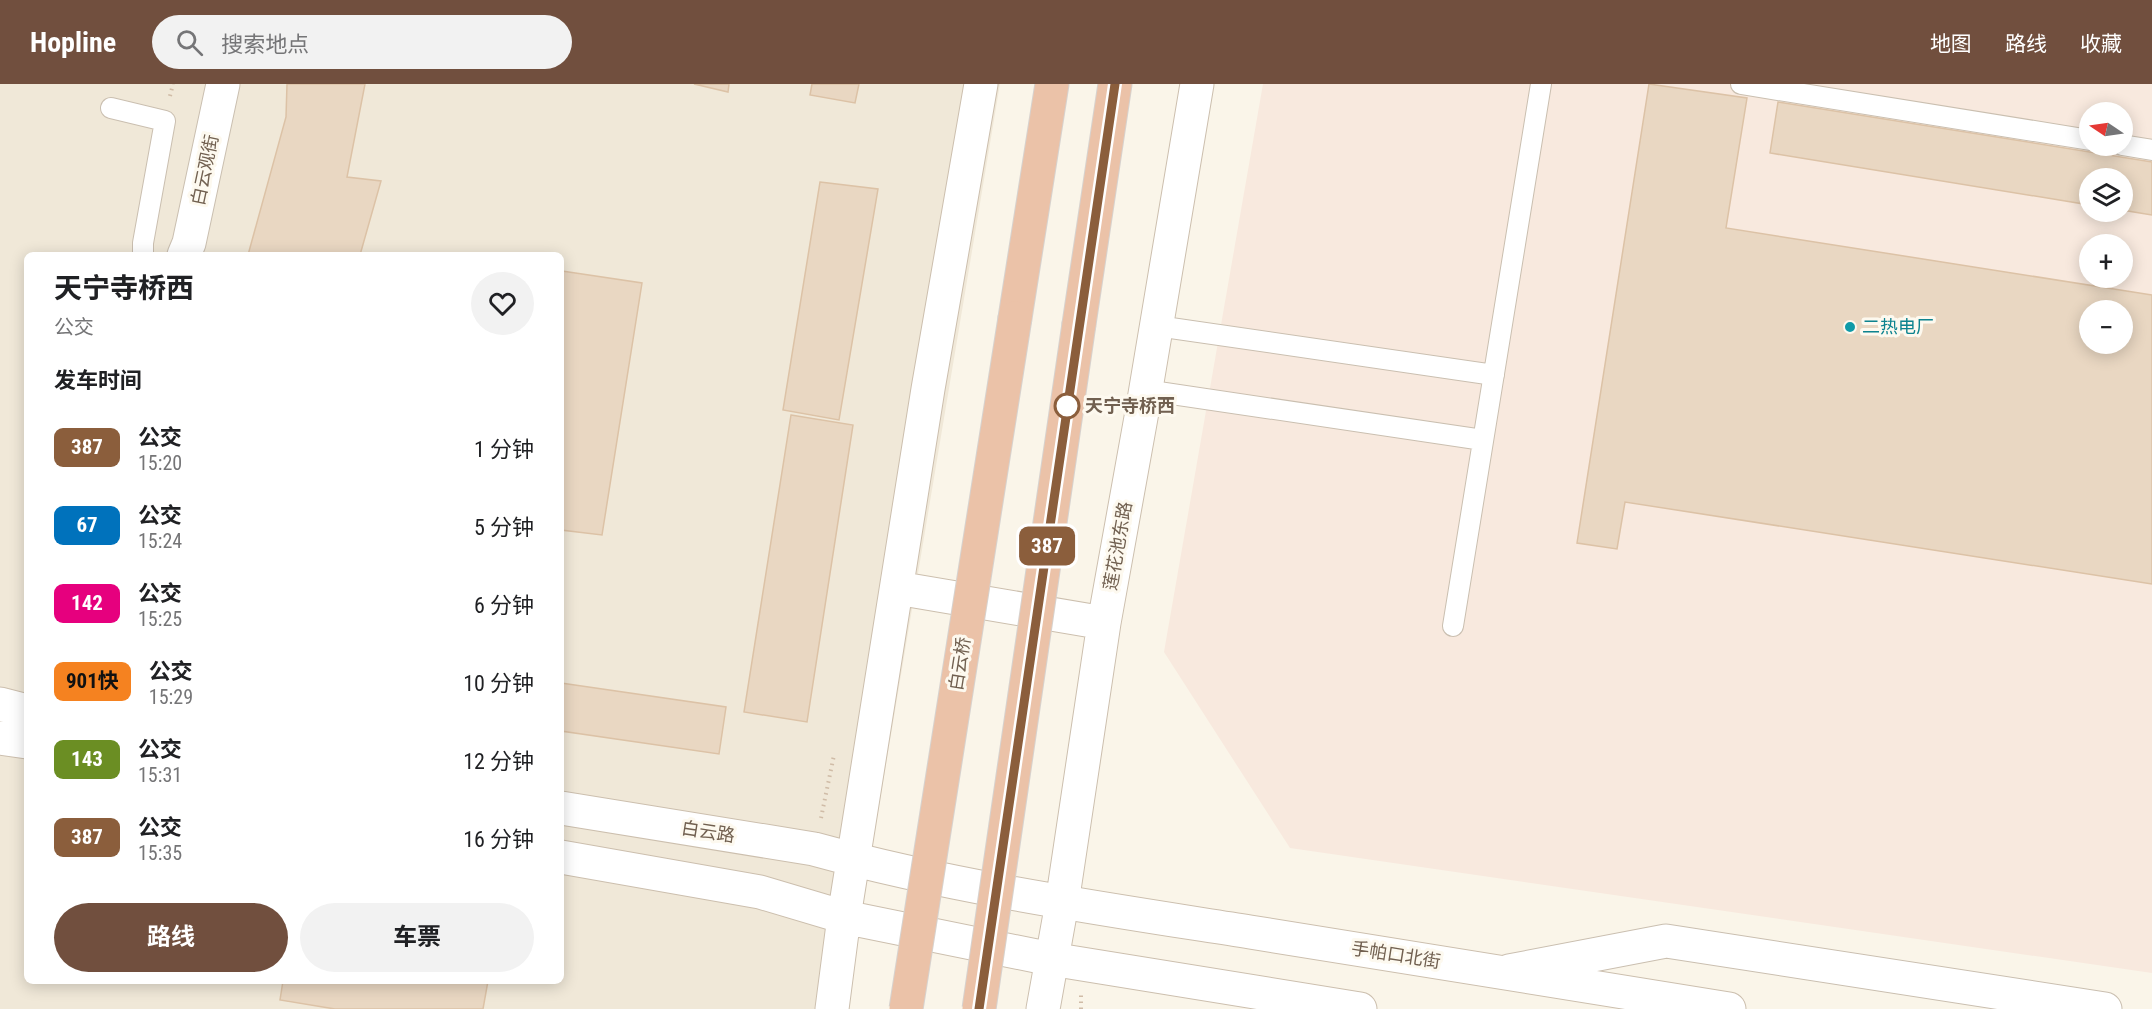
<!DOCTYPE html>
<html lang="zh">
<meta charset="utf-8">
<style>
:root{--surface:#fff;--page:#f2f2f2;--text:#202124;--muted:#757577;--accent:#714f3e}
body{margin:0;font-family:"Roboto Condensed","Noto Sans SC",sans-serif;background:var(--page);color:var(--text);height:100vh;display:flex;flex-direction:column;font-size:22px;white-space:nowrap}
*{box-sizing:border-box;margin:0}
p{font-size:20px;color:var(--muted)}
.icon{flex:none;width:33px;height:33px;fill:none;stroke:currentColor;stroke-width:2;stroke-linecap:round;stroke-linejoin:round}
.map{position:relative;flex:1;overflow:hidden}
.sheet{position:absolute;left:24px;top:168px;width:540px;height:732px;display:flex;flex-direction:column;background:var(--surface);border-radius:9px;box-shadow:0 3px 15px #0003}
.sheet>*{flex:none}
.badge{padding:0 12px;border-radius:9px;font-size:21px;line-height:39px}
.needle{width:39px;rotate:283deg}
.fabs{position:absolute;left:2079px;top:18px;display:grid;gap:12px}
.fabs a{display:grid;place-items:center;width:54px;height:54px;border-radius:50%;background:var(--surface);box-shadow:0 3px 15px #0003;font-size:30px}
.map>.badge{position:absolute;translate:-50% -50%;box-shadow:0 0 0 3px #fff}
h2{padding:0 30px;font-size:22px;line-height:54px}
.round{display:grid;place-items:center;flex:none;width:63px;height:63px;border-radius:32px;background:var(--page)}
.overview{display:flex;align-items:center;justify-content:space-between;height:102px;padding:0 30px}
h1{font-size:28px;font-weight:700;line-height:45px}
.action{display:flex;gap:12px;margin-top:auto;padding:12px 30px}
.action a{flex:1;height:69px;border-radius:36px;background:var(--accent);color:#fff;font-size:24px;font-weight:700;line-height:69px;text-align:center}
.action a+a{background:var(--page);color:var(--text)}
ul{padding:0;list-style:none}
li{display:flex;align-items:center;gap:18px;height:78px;padding:0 30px}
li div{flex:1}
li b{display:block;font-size:22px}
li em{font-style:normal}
li .badge{min-width:66px;font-weight:700;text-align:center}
header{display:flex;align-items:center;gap:36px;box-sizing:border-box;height:84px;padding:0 30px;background:var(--accent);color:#fff}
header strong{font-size:28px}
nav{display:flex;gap:33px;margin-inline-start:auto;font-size:21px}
.search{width:420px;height:54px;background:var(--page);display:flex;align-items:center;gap:15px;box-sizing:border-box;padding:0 21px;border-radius:33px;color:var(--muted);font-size:22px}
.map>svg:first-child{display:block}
</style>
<header>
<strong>Hopline</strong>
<div class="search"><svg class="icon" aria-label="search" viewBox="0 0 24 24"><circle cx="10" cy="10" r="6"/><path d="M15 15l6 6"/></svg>搜索地点</div>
<nav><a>地图</a><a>路线</a><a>收藏</a></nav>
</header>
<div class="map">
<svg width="2152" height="925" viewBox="0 0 2152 925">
<rect width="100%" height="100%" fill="#faf5e9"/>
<!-- residential -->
<path fill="#f0e8d8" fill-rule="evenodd" d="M0 0H1000L845 925H0ZM27 171H561V897H27Z"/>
<!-- commercial -->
<path fill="#f8e9de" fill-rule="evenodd" d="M1263 0H2152V889L1290 764 1164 568ZM2090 28H2122V62H2090ZM2090 94H2122V128H2090ZM2090 160H2122V194H2090ZM2090 226H2122V260H2090Z"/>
<!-- building -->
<path fill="#e9d7c2" stroke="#dcc2a6" stroke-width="1.5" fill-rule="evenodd" d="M287 0H365L347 93 381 97 360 171H248L286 33Z
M694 0H729L728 8Z
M812 0H859L855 19 810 11Z
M1649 0 1747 14 1726 144 2152 211V500L1625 418 1617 465 1577 459ZM2090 226H2122V260H2090Z
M1778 18 2152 78V131L2122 126V94H2090V121L1770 69Z
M820 98 878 105 839 336 783 326Z
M562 187 642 199 602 451 561 446Z
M791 331 853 341 807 638 744 628Z
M561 599 726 623 719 670 561 647Z
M283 897H488L483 925H335L280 916Z"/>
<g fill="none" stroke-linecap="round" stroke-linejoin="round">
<!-- lane casing -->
<g stroke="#cabfb0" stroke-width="22">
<path id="lane" d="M1741 0 2090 56
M111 24 165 37 143 159V171
M2122 61 2152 66
M1157 242 1494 291
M1145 306 1483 356
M1453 542 1541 0"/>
</g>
<!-- street casing -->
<g stroke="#cabfb0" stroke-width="35">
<path id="street" d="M184 171 189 159 223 0
M1509 887 1666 857 2105 925"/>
</g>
<!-- secondary casing -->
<g stroke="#ccbfae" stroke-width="35">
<path id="secondary" d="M897 504 1104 539
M0 620 27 627
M0 654 27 658
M561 724 814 765C956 804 1104 825 1250 848 1410 873 1570 898 1729 925
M561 773 760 808 844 833 1051 875 1360 925
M832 925 844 833 928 305 981 0
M1043 925 1062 819 1104 539 1142 328 1197 0"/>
</g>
<!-- highway casing -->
<g stroke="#d7d2ce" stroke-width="35">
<path id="highway" d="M1015 234 1052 0
M1079 240 1115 0"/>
</g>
<!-- path -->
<path stroke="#d0bca7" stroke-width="4" stroke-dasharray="1.5 4.5" stroke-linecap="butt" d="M170 12 173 0
M821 734 834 671
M1081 925V911"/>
<!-- lane -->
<use href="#lane" stroke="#fff" stroke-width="20"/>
<!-- street -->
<use href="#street" stroke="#fff" stroke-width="33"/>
<!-- secondary -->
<use href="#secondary" stroke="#fff" stroke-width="33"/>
<!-- highway -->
<use href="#highway" stroke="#ebc2a8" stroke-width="33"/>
<!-- highway-bridge casing -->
<g stroke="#d7d2ce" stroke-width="35" stroke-linecap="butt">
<path id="highway-bridge" d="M906 925 1015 234
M979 925 1079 240"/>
</g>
<!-- highway-bridge -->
<use href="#highway-bridge" stroke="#ebc2a8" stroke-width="33"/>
</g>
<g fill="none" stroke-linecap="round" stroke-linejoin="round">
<!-- line casing -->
<g stroke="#fff" stroke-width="14">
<path id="line" d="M979 925 1115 0"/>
</g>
<!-- line -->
<use href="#line" stroke="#8b5e3c" stroke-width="9"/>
</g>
<!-- markers -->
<circle fill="#0f9aa8" stroke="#fdf9ef" stroke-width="2" cx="1850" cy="243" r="6"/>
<circle fill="#fff" stroke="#8b5e3c" stroke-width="3" cx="1067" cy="322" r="12"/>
<g text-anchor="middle" stroke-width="6" stroke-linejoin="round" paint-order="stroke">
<!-- street labels -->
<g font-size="18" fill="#716050" stroke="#fdf9ef">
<text transform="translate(205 86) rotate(-78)" y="6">白云观街</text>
<text transform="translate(1118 462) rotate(-80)" y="6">莲花池东路</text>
<text transform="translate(960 580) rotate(-81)" y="6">白云桥</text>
<text transform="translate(708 748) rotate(9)" y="6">白云路</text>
<text transform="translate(1396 871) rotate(9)" y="6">手帕口北街</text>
</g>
<!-- culture labels -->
<g font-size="18" fill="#0d838f" stroke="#fdf9ef" text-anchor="start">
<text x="1862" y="249">二热电厂</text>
</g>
<!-- stop labels -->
<g font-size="18" font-weight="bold" fill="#716050" stroke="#fdf9ef" text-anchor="start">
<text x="1085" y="328">天宁寺桥西</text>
</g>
</g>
</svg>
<div class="fabs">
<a><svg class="needle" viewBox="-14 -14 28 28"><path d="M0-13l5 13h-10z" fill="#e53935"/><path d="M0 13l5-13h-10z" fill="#757577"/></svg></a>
<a><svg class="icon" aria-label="layers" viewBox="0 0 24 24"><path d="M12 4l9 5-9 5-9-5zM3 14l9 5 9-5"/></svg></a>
<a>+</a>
<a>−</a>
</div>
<b class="badge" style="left:1047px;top:462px;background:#8b5e3c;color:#fff">387</b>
<section class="sheet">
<div class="overview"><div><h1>天宁寺桥西</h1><p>公交</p></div><a class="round"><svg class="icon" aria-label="heart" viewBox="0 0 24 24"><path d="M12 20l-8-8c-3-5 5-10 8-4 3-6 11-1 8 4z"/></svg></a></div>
<h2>发车时间</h2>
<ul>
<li><span class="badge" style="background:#8b5e3c;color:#fff">387</span><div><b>公交</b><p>15:20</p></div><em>1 分钟</em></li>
<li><span class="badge" style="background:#0072bc;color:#fff">67</span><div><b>公交</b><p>15:24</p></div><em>5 分钟</em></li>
<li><span class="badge" style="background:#e6007e;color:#fff">142</span><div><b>公交</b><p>15:25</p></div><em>6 分钟</em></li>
<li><span class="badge" style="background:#f58220;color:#111">901快</span><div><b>公交</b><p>15:29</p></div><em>10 分钟</em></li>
<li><span class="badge" style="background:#6b8e23;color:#fff">143</span><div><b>公交</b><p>15:31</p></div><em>12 分钟</em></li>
<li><span class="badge" style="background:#8b5e3c;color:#fff">387</span><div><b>公交</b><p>15:35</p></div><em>16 分钟</em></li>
</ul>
<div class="action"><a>路线</a><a>车票</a></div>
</section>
</div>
